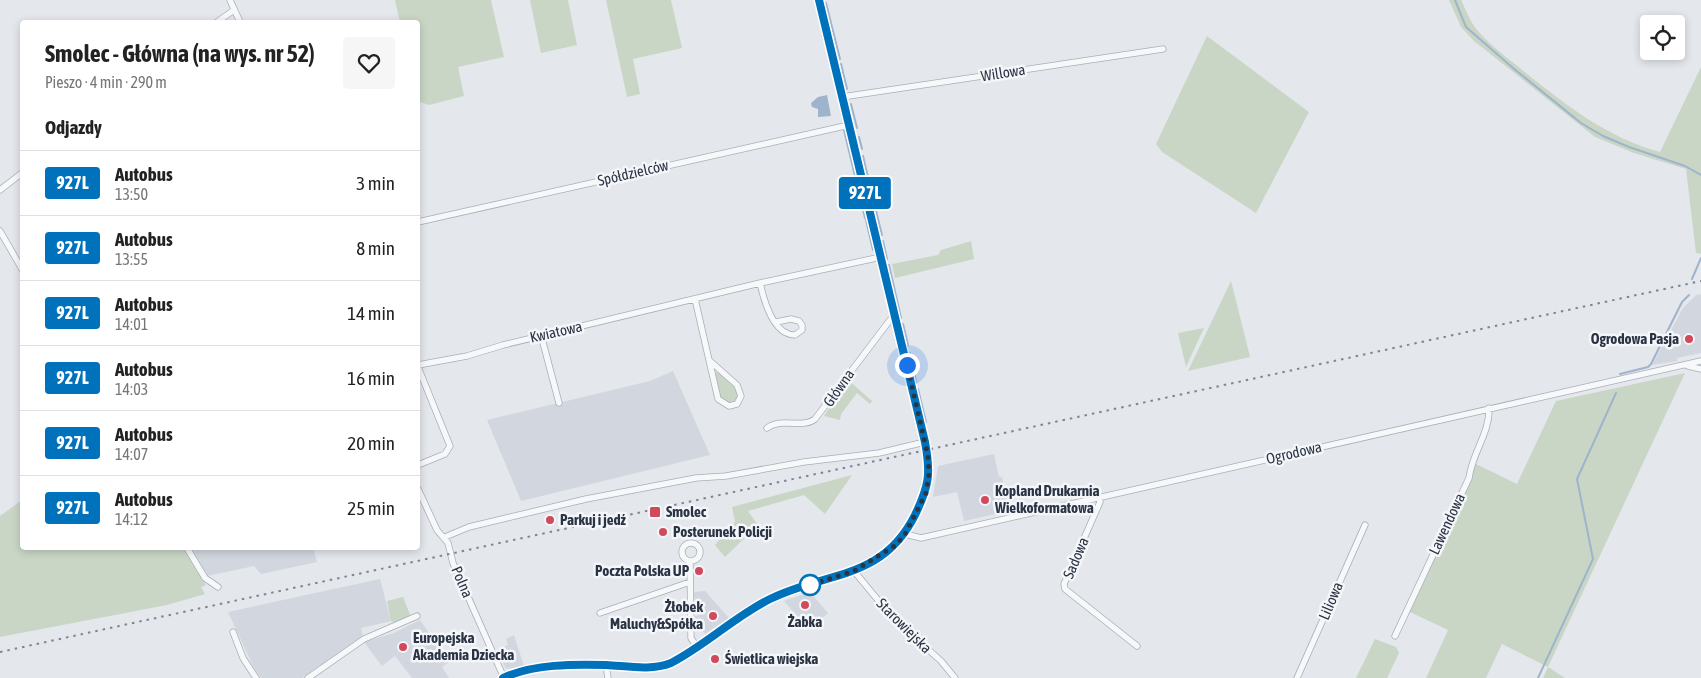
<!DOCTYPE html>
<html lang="pl">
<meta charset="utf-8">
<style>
:root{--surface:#fff;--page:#f6f6f6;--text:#222;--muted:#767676;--line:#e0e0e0}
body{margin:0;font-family:"Asap Condensed",sans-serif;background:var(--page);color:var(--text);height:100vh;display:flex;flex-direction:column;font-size:19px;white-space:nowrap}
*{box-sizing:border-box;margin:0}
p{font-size:16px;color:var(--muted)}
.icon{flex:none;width:28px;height:28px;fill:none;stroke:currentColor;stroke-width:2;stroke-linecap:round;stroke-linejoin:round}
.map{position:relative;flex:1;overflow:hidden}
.side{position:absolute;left:20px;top:20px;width:400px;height:530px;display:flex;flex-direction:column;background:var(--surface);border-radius:5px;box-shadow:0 2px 8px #0003}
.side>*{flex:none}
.badge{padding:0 10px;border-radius:4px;font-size:18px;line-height:32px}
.tools{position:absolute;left:1640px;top:15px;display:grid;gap:10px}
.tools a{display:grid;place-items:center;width:45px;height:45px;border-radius:5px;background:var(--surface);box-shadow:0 2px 8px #0003;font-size:25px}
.you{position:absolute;width:25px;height:25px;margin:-12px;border:4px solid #fff;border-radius:50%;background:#1a73e8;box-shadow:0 0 0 8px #1a73e833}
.map>.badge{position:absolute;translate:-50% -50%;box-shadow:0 0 0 2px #fff}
h2{padding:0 25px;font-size:19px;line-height:45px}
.round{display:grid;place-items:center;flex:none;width:52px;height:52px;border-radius:5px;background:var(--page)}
.summary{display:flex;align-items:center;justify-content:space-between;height:85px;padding:0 25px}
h1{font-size:24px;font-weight:700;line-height:38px}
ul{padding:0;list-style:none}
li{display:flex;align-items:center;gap:15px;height:65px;padding:0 25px;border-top:1px solid var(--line)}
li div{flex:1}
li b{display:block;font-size:19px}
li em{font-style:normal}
li .badge{min-width:55px;font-weight:700;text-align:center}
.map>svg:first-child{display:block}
</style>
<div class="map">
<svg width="1701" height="678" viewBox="0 0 1701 678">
<rect width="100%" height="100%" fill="#e4e7ec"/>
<!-- built -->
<path fill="#d2d6de" d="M1701 294V353L1677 358V361L1652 365 1683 308 1696 295Z
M673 371 710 455 521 501 487 420 650 381Z
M994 454 999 477H1002L1009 511 964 521 957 492 933 497 938 466Z
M193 548H313L317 562 261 574 254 566 207 576 191 549Z
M380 579 391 621 361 628 363 636 302 678H261L253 666 228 612Z
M705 591 729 618 705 634 695 621V616L700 615V605H695L694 595V592Z
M810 592 828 613 809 630 784 601Z
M420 620 449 662 442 667 449 678H412L395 656 382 666 364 642 394 633Z
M514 635 524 666 506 669 497 650 508 645 506 639Z"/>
<!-- green -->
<path fill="#c9d6c5" d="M395 0H491L504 57 458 67 464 96 429 105 418 101V22H400Z
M530 0H568L577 45 541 53Z
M606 0H671L682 48 633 59 640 94 627 97Z
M1449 0H1461C1466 10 1470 21 1477 30 1491 46 1510 60 1526 73 1567 106 1608 138 1660 152L1701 67V254L1696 253 1686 169 1634 153 1595 137 1474 41 1461 27Z
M1207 36 1309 112 1256 213 1162 152 1156 144Z
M971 241 974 259 895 278 892 264 938 255 941 250Z
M1231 281 1250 357 1188 371Z
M1204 328 1186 367 1178 333Z
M718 372 739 392 738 399 728 403 720 397 715 373Z
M1685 373 1548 667 1565 678H1543L1548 667 1502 644 1486 678H1426L1448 630 1410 612 1471 479 1474 463 1517 484 1556 401Z
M847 379 872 401 870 404 857 393 841 414 840 420 824 416Z
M852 475 825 514 804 495 748 511 758 525 725 557 715 545 735 522 732 507Z
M22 500V548H184L206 585 201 587 205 594 167 605 0 637V516Z
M403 597 411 617 396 623 391 621 387 601Z
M1375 639 1396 647 1399 653 1387 678H1356Z"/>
<!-- water -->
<path fill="#9fb4cc" d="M827 95 831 116 818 117V109L812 107 811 103 818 97Z"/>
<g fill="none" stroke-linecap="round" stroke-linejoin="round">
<!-- stream -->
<path stroke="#9fb4cc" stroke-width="2" d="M1455 0 1466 27 1513 68 1581 123 1603 136 1629 147 1685 166 1701 175
M826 3 840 59
M841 64 847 89
M851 104 857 128
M844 130 860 197
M859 137 862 149
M863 156 869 182
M871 188 873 196
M874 203 882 235
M862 205 865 218
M866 220 873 250
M883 241 887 259
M889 265 901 318
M1692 279 1701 258
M903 324 908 345
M910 353 911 360
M913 366 916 382
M1620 374 1648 367 1651 364 1682 302 1689 295
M918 389 926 422
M1538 678 1593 559 1577 479 1616 393"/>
<!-- minor casing -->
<g stroke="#a9aeb7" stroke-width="7">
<path id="minor" d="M230 0 240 22
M217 22 234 10
M842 97 1163 49
M0 190 22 173
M418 222 849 125
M0 231 22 269
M760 283C764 301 773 335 795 335L802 330V325L799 321 791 319 776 322
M695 299 718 399 729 406 737 404 741 396 737 385 710 361
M541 335 559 403
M418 365 467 356 503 345 760 283 881 257
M1688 366 1701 369
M418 367 450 446 445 454 418 465
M767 428C782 417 803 429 815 419L890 320 896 319
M418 489 437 530 448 543 453 563 504 678
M1099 497 1100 502 1064 584 1065 589 1137 646
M905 534 921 538 1701 361
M445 537 469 527 586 499 696 478 726 476 804 462 879 453 925 442
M682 552a9 9 0 1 1 18 0a9 9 0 1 1-18 0Z
M187 548 205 578 218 587
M690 561 691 638 697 647
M854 571 892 617 941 661 955 678
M600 613 690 582
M233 632 243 658 256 678
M1395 636 1469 478C1472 453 1490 433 1489 408
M606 665 608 678
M308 678 364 639 417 616
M1297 678 1365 525"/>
</g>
<!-- tertiary casing -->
<g stroke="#a9aeb7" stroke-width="8">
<path id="tertiary" d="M503 678C531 665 579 664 610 665 630 666 652 671 671 663 706 645 734 617 770 599 827 571 882 581 915 515 929 486 931 473 925 442L819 0"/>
</g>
<!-- minor -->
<use href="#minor" stroke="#f7f8fa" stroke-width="5.5"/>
<!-- tertiary -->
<use href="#tertiary" stroke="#f7f8fa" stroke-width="7"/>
<!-- rail -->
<path stroke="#7d8696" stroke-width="2" stroke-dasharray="2.5 5" stroke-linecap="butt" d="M0 652 1701 281"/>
</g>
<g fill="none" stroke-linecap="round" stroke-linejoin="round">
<!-- line casing -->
<g stroke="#fff" stroke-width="11">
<path id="line" d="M503 678C533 664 574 664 606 665 627 666 651 671 671 663 706 645 734 617 770 599 826 571 882 581 915 515 929 486 931 474 925 442L819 0"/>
</g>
<!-- line -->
<use href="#line" stroke="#0072bc" stroke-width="8"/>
<!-- walk -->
<path stroke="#2b3445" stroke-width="5" stroke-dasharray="0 9" d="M810 585 807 586 854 571 896 545 905 534 926 493 929 474 928 456 907 365"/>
</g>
<!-- markers -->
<g fill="#d1495b" stroke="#f4f6f9" stroke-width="2">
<circle cx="1689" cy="339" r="5"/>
<circle cx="985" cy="500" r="5"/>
<rect x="649" y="506" width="12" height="12" rx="2.5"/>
<circle cx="550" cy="520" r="5"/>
<circle cx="663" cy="532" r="5"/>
<circle cx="699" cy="571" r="5"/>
<circle cx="805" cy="605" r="5"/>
<circle cx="713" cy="616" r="5"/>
<circle cx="403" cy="647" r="5"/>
<circle cx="715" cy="659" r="5"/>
</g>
<circle fill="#fff" stroke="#0072bc" stroke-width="2.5" cx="810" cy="585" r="10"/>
<g text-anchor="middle" stroke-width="5" stroke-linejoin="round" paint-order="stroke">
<!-- street labels -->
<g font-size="15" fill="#2b3445" stroke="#f4f6f9">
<text transform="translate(1003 73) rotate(-9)" y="5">Willowa</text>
<text transform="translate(633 173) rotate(-13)" y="5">Spółdzielców</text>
<text transform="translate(556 332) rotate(-13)" y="5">Kwiatowa</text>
<text transform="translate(839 388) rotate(-55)" y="5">Główna</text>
<text transform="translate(1294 453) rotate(-13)" y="5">Ogrodowa</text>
<text transform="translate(1447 524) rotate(-65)" y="5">Lawendowa</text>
<text transform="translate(1076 558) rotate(-67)" y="5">Sadowa</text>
<text transform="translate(462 582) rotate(67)" y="5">Polna</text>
<text transform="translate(1331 601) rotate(-67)" y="5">Liliowa</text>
<text transform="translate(904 626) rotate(45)" y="5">Starowiejska</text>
</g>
<!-- poi labels -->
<g font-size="15" font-weight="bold" fill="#2b3445" stroke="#f4f6f9" text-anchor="start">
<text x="1679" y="344" text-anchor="end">Ogrodowa Pasja</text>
<text x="995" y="496">Kopland Drukarnia<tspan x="995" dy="17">Wielkoformatowa</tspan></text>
<text x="666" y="517">Smolec</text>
<text x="560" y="525">Parkuj i jedź</text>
<text x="673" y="537">Posterunek Policji</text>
<text x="689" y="576" text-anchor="end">Poczta Polska UP</text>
<text x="703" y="612" text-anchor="end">Żłobek<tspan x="703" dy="17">Maluchy&amp;Spółka</tspan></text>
<text x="805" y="627" text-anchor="middle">Żabka</text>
<text x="413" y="643">Europejska<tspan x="413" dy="17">Akademia Dziecka</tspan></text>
<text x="725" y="664">Świetlica wiejska</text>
</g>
</g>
</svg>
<div class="tools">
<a><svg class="icon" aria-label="locate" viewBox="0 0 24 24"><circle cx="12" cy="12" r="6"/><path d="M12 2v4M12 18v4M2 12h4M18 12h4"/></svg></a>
</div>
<div class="you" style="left:907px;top:365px"></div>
<b class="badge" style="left:865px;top:193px;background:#0072bc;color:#fff">927L</b>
<section class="side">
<div class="summary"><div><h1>Smolec - Główna (na wys. nr 52)</h1><p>Pieszo · 4 min · 290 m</p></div><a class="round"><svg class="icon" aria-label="heart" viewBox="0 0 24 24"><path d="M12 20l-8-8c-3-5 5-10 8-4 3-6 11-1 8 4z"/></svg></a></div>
<h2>Odjazdy</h2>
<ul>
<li><span class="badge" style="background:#0072bc;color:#fff">927L</span><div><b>Autobus</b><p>13:50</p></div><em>3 min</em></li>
<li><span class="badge" style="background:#0072bc;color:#fff">927L</span><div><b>Autobus</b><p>13:55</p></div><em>8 min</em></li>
<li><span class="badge" style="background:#0072bc;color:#fff">927L</span><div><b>Autobus</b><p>14:01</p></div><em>14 min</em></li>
<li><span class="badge" style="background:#0072bc;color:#fff">927L</span><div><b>Autobus</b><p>14:03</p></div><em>16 min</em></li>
<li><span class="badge" style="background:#0072bc;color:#fff">927L</span><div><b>Autobus</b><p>14:07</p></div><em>20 min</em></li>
<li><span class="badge" style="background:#0072bc;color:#fff">927L</span><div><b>Autobus</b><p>14:12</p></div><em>25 min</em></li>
</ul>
</section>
</div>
